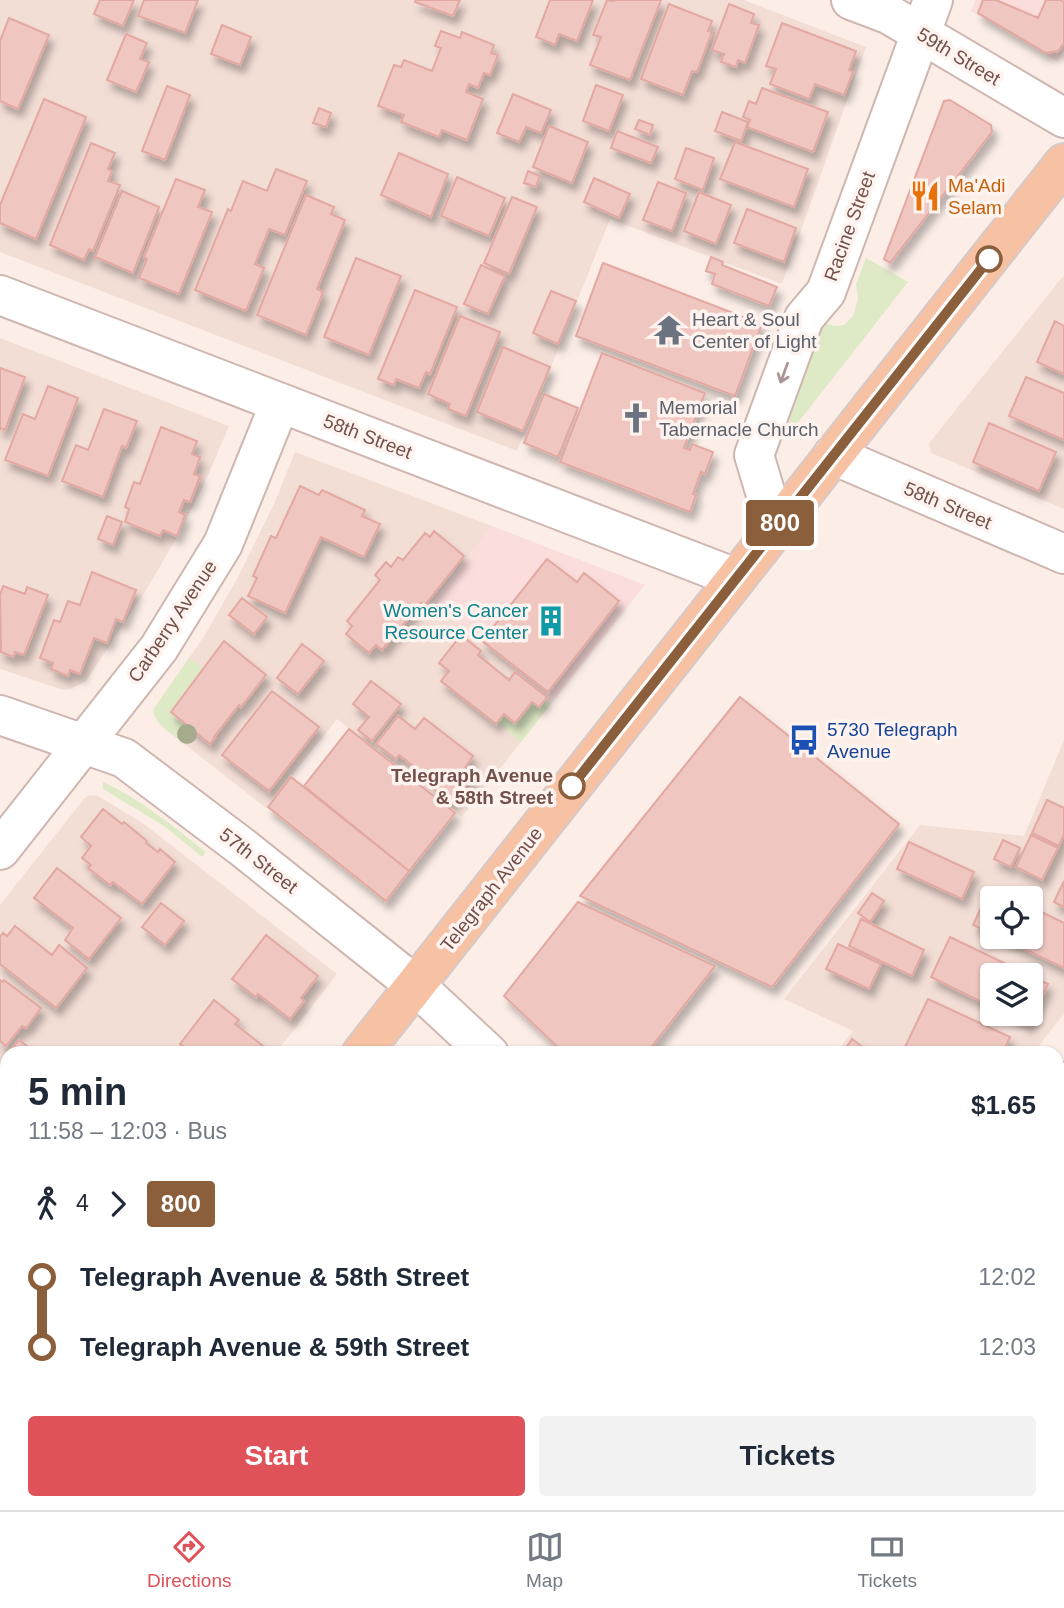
<!DOCTYPE html>
<meta charset="utf-8">
<style>
:root{--surface:#fff;--page:#f2f2f3;--text:#1f2937;--muted:#747a83;--line:#e0e1e3;--accent:#e05259}
body{margin:0;font-family:Helvetica,sans-serif;background:var(--page);color:var(--text);height:100vh;display:flex;flex-direction:column;font-size:26px;white-space:nowrap}
*{box-sizing:border-box;margin:0}
p{font-size:23px;color:var(--muted)}
.icon{flex:none;width:38px;height:38px;fill:none;stroke:currentColor;stroke-width:2;stroke-linecap:round;stroke-linejoin:round}
.map{position:relative;flex:1;overflow:hidden}
.details{position:absolute;left:0px;top:1046px;width:1064px;height:464px;display:flex;flex-direction:column;background:var(--surface);border-radius:21px 21px 0 0;box-shadow:0 2px 5px #0004}
.details>*{flex:none}
.badge{padding:0 14px;border-radius:5px;font-size:24px;line-height:46px}
.buttons{position:absolute;left:980px;top:886px;display:grid;gap:14px}
.buttons a{display:grid;place-items:center;width:63px;height:63px;border-radius:7px;background:var(--surface);box-shadow:0 2px 5px #0004;font-size:35px}
.map>.badge{position:absolute;translate:-50% -50%;box-shadow:0 0 0 4px #fff}
.legs{display:flex;align-items:center;gap:10px;height:77px;padding:0 28px;font-size:23px}
.legs p{margin-inline-start:auto}
.headline{display:flex;align-items:center;justify-content:space-between;height:119px;padding:0 28px}
h1{font-size:38px;font-weight:700;line-height:52px}
.button{display:flex;gap:14px;margin-top:auto;padding:14px 28px}
.button a{flex:1;height:80px;border-radius:7px;background:var(--accent);color:#fff;font-size:28px;font-weight:700;line-height:80px;text-align:center}
.button a+a{background:var(--page);color:var(--text)}
ul{padding:0 28px;list-style:none}
li{display:flex;align-items:center;gap:24px;height:70px;font-size:26px}
li i{display:grid;place-items:center;width:10px;height:100%;margin:0 9px;background:currentColor}
li i::after{content:'';width:18px;height:18px;margin:-9px;border:5px solid;border-radius:50%;background:var(--surface)}
li p{margin-inline-start:auto}
li:first-child i{background:linear-gradient(#0000 50%,currentColor 0)}
li:last-child i{background:linear-gradient(currentColor 50%,#0000 0)}
.tabs{display:flex;justify-content:space-around;align-items:center;height:98px;border-top:2px solid var(--line);background:var(--surface);font-size:19px;color:var(--muted)}
.tabs a{display:grid;justify-items:center;gap:4px}
.tabs .selected{color:var(--accent)}
.map>svg:first-child{display:block}
</style>
<div class="map">
<svg width="1064" height="1510" viewBox="0 0 1064 1510">
<defs>
<filter id="shadow"><feDropShadow dx="4.5" dy="8" stdDeviation="3.5" flood-color="#0004"/></filter>
</defs>
<rect width="100%" height="100%" fill="#fceee7"/>
<!-- residential -->
<path fill="#f3ded6" fill-rule="evenodd" d="M0 0H744L866 47 782 284 610 219 517 451 0 252Z
M1064 275V509L931 453 929 443Z
M0 338 229 426 203 487 177 537 148 587 86 681 71 689 63 690 0 669Z
M295 452 492 526 432 603 554 700 462 817 337 719 266 808 159 724 155 717 153 710 205 635 238 577 274 504Z
M1064 740V1014L1033 1053H836L853 1031 784 999 920 825 1024 836ZM992 898H1031V936H992ZM992 975H1031V1013H992Z
M94 795 100 797 144 824 337 974 276 1053 7 1054V1396L0 1404V905L83 800 87 796Z
M1064 1144V1510H1014L1009 1503H1057V1153Z
M388 1503H679L673 1510H383Z"/>
<!-- commercial -->
<path fill="#fbdddc" d="M976 0H1064V51L1057 61 971 11Z
M492 526 645 585 554 700 432 603Z"/>
<!-- green -->
<path fill="#dee9c6" d="M866 258 908 282 786 438 779 435 819 322 834 326 844 325 853 316 858 299 856 284Z
M189 658 203 668 199 673 200 674 171 711 188 725 178 739C167 731 156 724 153 710Z
M544 700 550 705 521 742 497 723 504 714 516 723 532 702 538 707Z
M103 782C141 799 173 826 206 852L202 857 164 826 103 789Z"/>
<!-- building -->
<path fill="#f0c6c0" stroke="#e2a8a1" stroke-width="2" filter="url(#shadow)" d="M100 0H134L123 26 94 14Z
M144 0H198L185 33 138 16Z
M416 0H460L453 16 415 2Z
M550 0H593L577 41 559 34 555 45 536 37Z
M607 0 614 1 615 0H661L630 80 590 65 601 37 593 35Z
M983 0H996L1038 18 1046 0H1061L1064 2V43L1058 51 1046 53 978 13Z
M669 4 712 21 708 31 712 32 697 72 692 71 683 95 641 79Z
M729 4 754 14 751 23 759 25 745 63 738 60 736 67 721 62 724 54 712 50Z
M9 18 49 35 18 109 0 101V41Z
M782 23 856 51 849 70 853 72 844 95 815 84 809 99 770 84 776 69 766 66Z
M222 25 251 37 240 65 211 54Z
M441 31 460 38 462 32 494 45 491 53 498 55 490 75 484 73 478 88 469 84 466 92 483 99 467 140 442 130 439 137 401 122 404 115 378 106 394 65 401 67 404 60 432 71 441 48 435 46Z
M126 34 147 43 140 59 149 62 136 92 107 80Z
M596 85 623 95 609 131 583 121Z
M167 86 190 95 165 160 142 151Z
M762 88 828 112 813 152 747 127 750 120 743 117 749 101 756 104Z
M513 94 551 110 541 133 526 127 519 142 497 133Z
M44 99 86 117 36 239 0 223V205Z
M950 100 991 125 992 132 890 263 884 259 944 101Z
M319 108 331 113 326 127 313 123Z
M722 112 748 122 741 141 715 131Z
M639 120 653 125 650 135 635 129Z
M549 126 588 142 572 183 533 167Z
M617 131 658 147 651 163 611 148Z
M735 142 808 169 794 207 720 179Z
M91 143 115 153 108 169 112 171 108 181 120 185 93 251 89 249 84 260 50 245Z
M686 148 714 158 703 190 675 179Z
M399 153 448 174 431 217 381 195Z
M276 169 307 181 285 235 269 229 255 264 264 268 246 311 195 290 228 209 231 211 243 181 267 191Z
M528 171 540 176 536 187 524 183Z
M457 177 505 198 489 236 441 216Z
M594 178 630 194 619 218 584 202Z
M176 179 205 190 198 207 212 212 179 294 139 278 147 259 144 257Z
M658 182 686 193 672 231 643 220Z
M122 191 159 207 133 273 95 257Z
M699 192 731 205 716 244 684 231Z
M306 195 334 207 331 214 345 220 317 289 323 292 306 335 257 315Z
M512 197 537 207 509 274 484 263Z
M747 209 796 228 784 262 734 243Z
M711 257 723 262 722 265 777 287 769 306 712 284 715 274 706 271Z
M356 258 401 276 369 355 324 337Z
M603 263 762 324 735 396 576 336Z
M481 265 505 276 488 314 464 304Z
M415 290 457 307 430 374 426 372 419 388 396 379 394 385 378 379Z
M551 291 576 301 558 344 533 333Z
M460 316 500 332 466 416 448 409 450 404 428 394Z
M1055 321 1064 326V374L1037 362Z
M503 347 550 367 523 431 477 412Z
M602 353 705 393 684 448 690 450 692 444 713 452 705 474 701 472 693 494 696 495 690 512 560 462Z
M0 368 25 377 5 430 1 428 0 430Z
M1026 377 1064 393V440L1009 416Z
M48 386 78 398 48 476 5 460 23 414 35 419Z
M544 394 578 408 558 457 524 443Z
M104 409 137 421 126 448 122 446 103 497 62 481 76 445 88 450Z
M989 423 1056 452 1039 491 973 462Z
M161 427 197 441 192 454 200 457 194 474 200 476 190 502 184 500 179 512 185 515 177 536 163 530 160 536 125 522 129 509 125 507 134 482 140 484Z
M300 486 319 495 322 490 365 510 362 516 380 524 364 557 321 537 285 613 248 596 257 578 253 576 271 536 276 538Z
M107 516 122 522 113 545 98 539Z
M434 531 464 556 424 606 421 603 382 650 376 645 369 653 346 634 352 626 347 621 380 580 375 575 386 562 391 567 398 557 403 560 425 533 430 537Z
M547 559 577 582 584 573 619 601 548 692 482 641Z
M92 572 136 590 123 622 116 619 107 643 94 638 80 674 70 670 68 676 51 669 53 663 40 658 54 620 60 622 68 601 80 605Z
M3 586 25 594 27 587 48 595 24 655 15 652 13 657 1 652 0 595Z
M242 598 267 617 254 634 229 615Z
M461 635 481 651 478 655 509 680 515 672 547 697 539 707 532 702 515 723 504 714 496 724 441 681 449 671 439 663Z
M224 641 266 675 241 707 239 705 214 737 215 738 210 744 171 712Z
M302 644 324 661 298 694 277 678Z
M371 681 401 704 372 741 358 730 369 717 353 704Z
M272 691 319 727 269 791 222 755Z
M740 697 899 824 772 987 580 896Z
M398 716 415 729 424 718 473 756 465 768 474 775 452 803 432 788 436 784 399 755 396 759 376 744Z
M349 729 455 813 409 871 304 786Z
M291 777 409 871 386 901 268 807Z
M1047 800 1064 808V834L1059 846 1032 833Z
M103 809 122 824 124 822 147 841 146 843 158 852 160 849 175 862 142 904 113 882 110 885 88 868 91 865 82 858 91 846 81 837Z
M1031 835 1058 848 1042 880 1016 867Z
M1003 840 1020 848 1011 867 994 859Z
M909 842 974 872 962 899 897 869Z
M57 868 121 918 89 959 65 940 73 928 34 898Z
M1064 881V907L1054 902Z
M990 888 1012 898H992V934L973 925Z
M872 893 884 901 870 922 858 913Z
M578 902 715 966 646 1054H565L504 996Z
M161 903 184 921 165 945 142 927Z
M1031 907 1064 923V968L997 936H1031Z
M861 919 924 950 912 976 849 946Z
M15 926 52 955 59 945 87 968 56 1008 0 964V937L3 933 7 936Z
M266 935 318 976 301 998 304 1001 290 1019 258 994 256 997 232 979Z
M950 937 1029 975H992V1007L931 977Z
M838 944 881 964 869 989 826 969Z
M1031 976 1048 984 1029 1025 1005 1013H1031Z
M0 980 3 982 4 980 41 1008 26 1028 22 1026 6 1046 0 1041Z
M928 999 1010 1037 1002 1054H918L905 1047Z
M214 1000 239 1020 235 1024 267 1049 264 1054H193L180 1044Z
M852 1039 872 1054H842Z
M19 1040 37 1054H11L9 1052Z
M1057 1209 1064 1214V1261L1057 1255Z
M1057 1260 1064 1266V1312L1059 1308 1057 1311Z
M0 1306 7 1311 3 1317 7 1320V1369L1 1377Z
M1064 1446V1510H1038L1029 1503H1057V1455Z
M129 1503H335L330 1510H138Z
M474 1503H555L564 1510H482Z
M616 1503H641L636 1510H624Z
M834 1503H884L890 1510H834L831 1506Z"/>
<g fill="none" stroke-linecap="round" stroke-linejoin="round">
<!-- minor casing -->
<g stroke="#cfb6b0" stroke-width="42">
<path id="minor" d="M851 0 888 14 1064 118
M0 295 736 578
M833 455 1064 554
M776 528 754 455 804 318 826 292 933 0
M0 715 124 758 242 847 415 985 489 1054
M0 850 159 648 223 544 280 403
M1057 1091 1064 1082
M958 1503 964 1510
M729 1510 735 1503"/>
</g>
<!-- major casing -->
<g stroke="#d5cac9" stroke-width="42">
<path id="major" d="M361 1054 1064 163
M0 1480 7 1471
M38 1510 43 1503"/>
</g>
<!-- minor -->
<use href="#minor" stroke="#fff" stroke-width="38"/>
<!-- major -->
<use href="#major" stroke="#f7c1a3" stroke-width="38"/>
</g>
<!-- trees -->
<circle fill="#a5ab8c" cx="187" cy="734" r="10"/>
<!-- one-way arrows -->
<defs><path id="oneway-shaft" d="M-6 0H5M1.5-3L5.5 0L1.5 3" fill="none" stroke-width="1.6" stroke-linecap="round" stroke-linejoin="round" transform="scale(1.75)"/></defs>
<use stroke="#ac9694" href="#oneway-shaft" transform="translate(784 373) rotate(110)"/>
<g fill="none" stroke-linecap="round" stroke-linejoin="round">
<!-- line-1 casing -->
<g stroke="#fff" stroke-width="16">
<path id="line-1" d="M572 786 989 259"/>
</g>
<!-- line-1 -->
<use href="#line-1" stroke="#8b5e3c" stroke-width="10"/>
</g>
<!-- icons -->
<defs>
<g id="restaurant-bare" transform="scale(2.415)"><path d="M-5-6h1v4h1v-4h1v4h1v-4h1v5L-1.5 .5V6h-2V.5L-5-1ZM5-6V6H3V1.5H1.5Q1.5-4 5-6Z" fill="#e8710a" stroke="#fef3ee" stroke-width="2.5" paint-order="stroke"/></g>
<g id="temple-bare" transform="scale(2.415)"><path d="M0-6L5-2H3V0L6.5 2.5H4V6H1.5V3h-3V6H-4V2.5H-6.5L-3 0V-2H-5Z" fill="#6b7280" stroke="#fef3ee" stroke-width="2.5" paint-order="stroke"/></g>
<g id="church-bare" transform="scale(2.415)"><path d="M-1.2-6h2.4v3.5h3.3v2.4h-3.3V6h-2.4V-.1h-3.3v-2.4h3.3Z" fill="#6b7280" stroke="#fef3ee" stroke-width="2.5" paint-order="stroke"/></g>
<g id="building-bare" transform="scale(2.415)"><path d="M-4-6H4V6H1V3H-1V6H-4ZM-2.5-4.3h1.7v1.8h-1.7ZM.8-4.3h1.7v1.8H.8ZM-2.5-1h1.7V.8h-1.7ZM.8-1h1.7V.8H.8Z" fill="#0f9aa8" stroke="#fef3ee" stroke-width="2.5" paint-order="stroke"/></g>
<g id="bus-bare" transform="scale(2.415)"><path d="M-5-6H5V4H4V6H2V4H-2V6H-4V4H-5ZM-3.5-4V0h7V-4ZM-3.5 1.2v1.5H-2V1.2ZM2 1.2v1.5H3.5V1.2Z" fill="#1a4fb4" stroke="#fef3ee" stroke-width="2.5" paint-order="stroke"/></g>
</defs>
<g fill-rule="evenodd">
<use href="#restaurant-bare" x="925" y="196"/>
<use href="#temple-bare" x="669" y="330"/>
<use href="#church-bare" x="636" y="418"/>
<use href="#building-bare" x="551" y="621"/>
<use href="#bus-bare" x="804" y="740"/>
</g>
<!-- markers -->
<g fill="#fff" stroke="#8b5e3c" stroke-width="3.5">
<circle cx="989" cy="259" r="12"/>
<circle cx="572" cy="786" r="12"/>
</g>
<g text-anchor="middle" stroke-width="7" stroke-linejoin="round" paint-order="stroke">
<!-- street labels -->
<g font-size="19" fill="#74504c" stroke="#fef3ee">
<text transform="translate(959 56) rotate(31)" y="7">59th Street</text>
<text transform="translate(849 226) rotate(-70)" y="7">Racine Street</text>
<text transform="translate(368 436) rotate(21)" y="7">58th Street</text>
<text transform="translate(948 505) rotate(23)" y="7">58th Street</text>
<text transform="translate(172 621) rotate(-56)" y="7">Carberry Avenue</text>
<text transform="translate(259 860) rotate(38)" y="7">57th Street</text>
<text transform="translate(491 889) rotate(-52)" y="7">Telegraph Avenue</text>
</g>
<!-- food labels -->
<g font-size="19" fill="#c56008" stroke="#fef3ee" text-anchor="start">
<text x="948" y="192">Ma'Adi<tspan x="948" dy="22">Selam</tspan></text>
</g>
<!-- worship labels -->
<g font-size="19" fill="#5b616d" stroke="#fef3ee" text-anchor="start">
<text x="692" y="326">Heart &amp; Soul<tspan x="692" dy="22">Center of Light</tspan></text>
<text x="659" y="414">Memorial<tspan x="659" dy="22">Tabernacle Church</tspan></text>
</g>
<!-- culture labels -->
<g font-size="19" fill="#0d838f" stroke="#fef3ee" text-anchor="end">
<text x="528" y="617">Women's Cancer<tspan x="528" dy="22">Resource Center</tspan></text>
</g>
<!-- transit labels -->
<g font-size="19" fill="#164399" stroke="#fef3ee" text-anchor="start">
<text x="827" y="736">5730 Telegraph<tspan x="827" dy="22">Avenue</tspan></text>
</g>
<!-- stop labels -->
<g font-size="19" font-weight="bold" fill="#74504c" stroke="#fef3ee" text-anchor="end">
<text x="553" y="782">Telegraph Avenue<tspan x="553" dy="22">&amp; 58th Street</tspan></text>
</g>
</g>
</svg>
<div class="buttons">
<a><svg class="icon" aria-label="locate" viewBox="0 0 24 24"><circle cx="12" cy="12" r="6"/><path d="M12 2v4M12 18v4M2 12h4M18 12h4"/></svg></a>
<a><svg class="icon" aria-label="layers" viewBox="0 0 24 24"><path d="M12 4l9 5-9 5-9-5zM3 14l9 5 9-5"/></svg></a>
</div>
<b class="badge" style="left:780px;top:523px;background:#8b5e3c;color:#fff">800</b>
<section class="details">
<div class="headline"><div><h1>5 min</h1><p>11:58 – 12:03 · Bus</p></div><b>$1.65</b></div>
<div class="legs"><svg class="icon" aria-label="walk" viewBox="0 0 24 24"><circle cx="13" cy="4" r="2"/><path d="M13 8l-2 6 4 7M11 14l-3 7M7 12l3-4h3l4 4"/></svg>4<svg class="icon" aria-label="forward" viewBox="0 0 24 24"><path d="M9 5l7 7-7 7"/></svg><b class="badge" style="background:#8b5e3c;color:#fff">800</b></div>
<ul>
<li><i style="color:#8b5e3c"></i><b>Telegraph Avenue &amp; 58th Street</b><p>12:02</p></li>
<li><i style="color:#8b5e3c"></i><b>Telegraph Avenue &amp; 59th Street</b><p>12:03</p></li>
</ul>
<div class="button"><a>Start</a><a>Tickets</a></div>
</section>
</div>
<nav class="tabs">
<a class="selected"><svg class="icon" aria-label="directions" viewBox="0 0 24 24"><path d="M12 3l9 9-9 9-9-9zM9 14v-3h6M13 9l2 2-2 2"/></svg>Directions</a>
<a><svg class="icon" aria-label="map" viewBox="0 0 24 24"><path d="M3 6l6-2 6 2 6-2v14l-6 2-6-2-6 2zM9 4v14M15 6v14"/></svg>Map</a>
<a><svg class="icon" aria-label="tickets" viewBox="0 0 24 24"><path d="M3 7h18v10H3zM15 7v10"/></svg>Tickets</a>
</nav>
